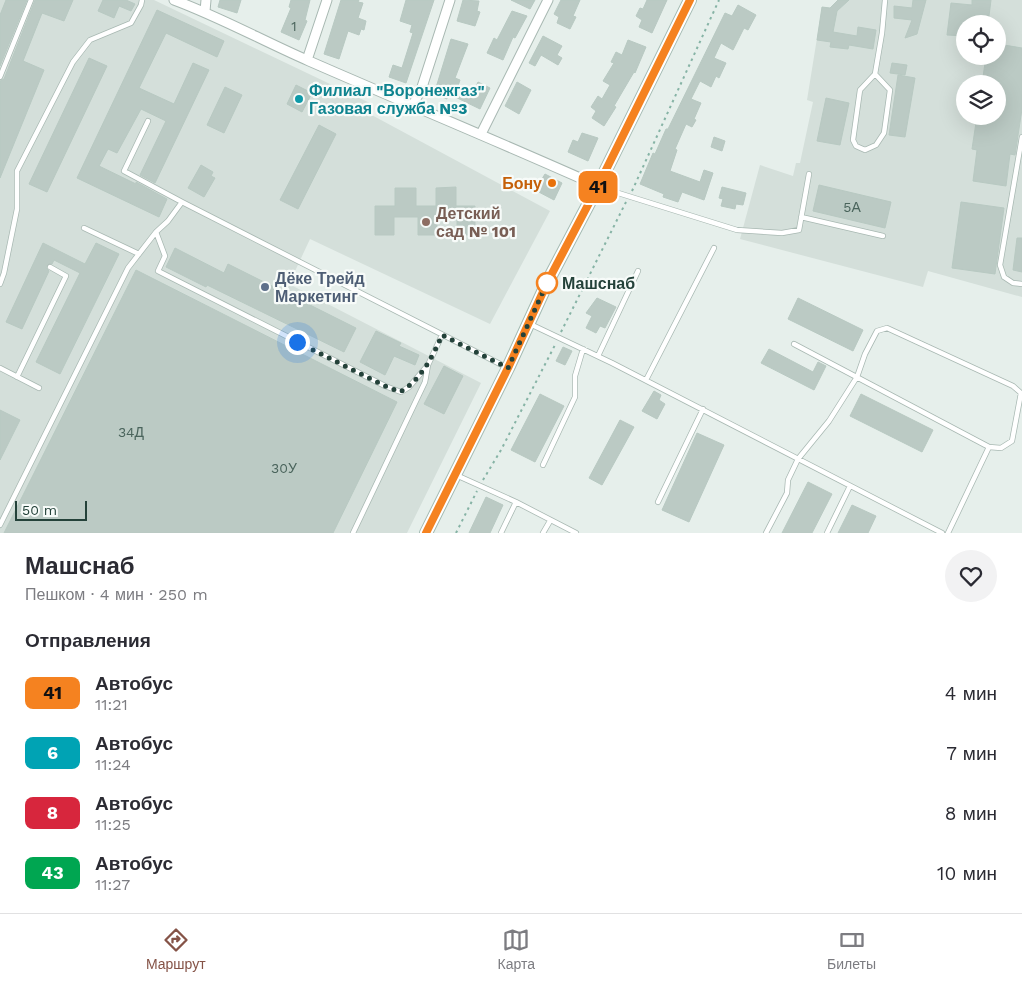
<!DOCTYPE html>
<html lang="ru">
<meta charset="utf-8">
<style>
:root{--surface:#fff;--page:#f2f2f3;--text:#2b2b33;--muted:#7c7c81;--line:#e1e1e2;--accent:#855347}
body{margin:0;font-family:"Work Sans",sans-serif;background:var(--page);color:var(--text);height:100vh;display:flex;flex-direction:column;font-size:19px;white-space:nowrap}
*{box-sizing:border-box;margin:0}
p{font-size:16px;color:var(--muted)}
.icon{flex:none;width:28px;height:28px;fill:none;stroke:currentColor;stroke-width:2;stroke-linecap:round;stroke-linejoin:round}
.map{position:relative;height:533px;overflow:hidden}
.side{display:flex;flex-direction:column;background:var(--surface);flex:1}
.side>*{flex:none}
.badge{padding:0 10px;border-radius:8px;font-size:18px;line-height:32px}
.controls{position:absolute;left:956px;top:15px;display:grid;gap:10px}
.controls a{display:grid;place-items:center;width:50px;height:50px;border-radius:50%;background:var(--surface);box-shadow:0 5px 20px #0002;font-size:25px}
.scale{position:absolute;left:15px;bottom:12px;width:72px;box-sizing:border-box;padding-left:5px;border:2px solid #24423a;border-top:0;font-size:14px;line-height:18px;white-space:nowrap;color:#24423a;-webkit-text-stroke:4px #f7fbf9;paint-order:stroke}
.you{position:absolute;width:25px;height:25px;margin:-12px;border:4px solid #fff;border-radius:50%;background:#1a73e8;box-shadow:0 0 0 8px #1a73e833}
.map>.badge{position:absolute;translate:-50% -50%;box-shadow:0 0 0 2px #fff}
h2{padding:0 25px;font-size:19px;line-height:45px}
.round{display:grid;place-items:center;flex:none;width:52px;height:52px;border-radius:26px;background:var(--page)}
.headline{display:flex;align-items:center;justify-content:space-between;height:85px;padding:0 25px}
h1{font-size:24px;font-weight:800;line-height:38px}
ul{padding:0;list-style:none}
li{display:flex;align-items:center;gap:15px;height:60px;padding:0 25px}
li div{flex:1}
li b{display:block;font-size:19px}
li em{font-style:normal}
li .badge{min-width:55px;font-weight:700;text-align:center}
.tab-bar{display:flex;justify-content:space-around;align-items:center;height:70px;border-top:1px solid var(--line);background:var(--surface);font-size:14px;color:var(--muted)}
.tab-bar a{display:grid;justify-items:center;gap:2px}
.tab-bar .current{color:var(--accent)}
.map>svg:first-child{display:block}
</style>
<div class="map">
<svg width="1022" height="533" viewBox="0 0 1022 533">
<rect width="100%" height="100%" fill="#e6efeb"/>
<!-- built -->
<path fill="#d4dfda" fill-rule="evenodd" d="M0 0H154L372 104 368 113 550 211 490 324 310 239 289 284 481 383 407 533H0Z
M838 0H1022V297L928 271 923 287 740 239 760 165 793 176 796 163H800L813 102 807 100 822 7 830 8ZM965 24H998V56H965ZM965 84H998V116H965Z"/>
<!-- building -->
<path fill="#bbcac4" stroke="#b8c9c2" d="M6 0H27L0 66V15Z
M35 0H73L64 21 42 13 23 61 44 70 0 178V81L4 79Z
M103 0H126L135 4 131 11 119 6 114 18 98 11Z
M220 0H241L237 13 218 7Z
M291 0H310L305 20 307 21 299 40 281 32 291 8 289 7Z
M341 0H359L358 2 363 3 358 18 366 21 364 30 361 29 359 35 348 31 339 59 324 54Z
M406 0H434L406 83 389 77 393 65 402 68 413 33 410 32 412 25 400 21Z
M463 0 479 1 477 11 480 12 475 26 457 21Z
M511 0H535L530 9Z
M561 0H580L573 16 576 17 570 29 557 23 559 17 554 14Z
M647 0H667L652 33 639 27 642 20 636 16 640 8 643 9Z
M838 0H849L837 11 833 32 857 36 858 27 876 30 873 49 849 45 848 49 830 47 831 42 817 40 822 7 830 8Z
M913 0H926L917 34 905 38 912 20 894 18V6L912 8Z
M972 0H991L988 24H965V36L947 35 951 3 972 5Z
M738 5 756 15 748 30 744 28 733 50 721 43 714 58 726 63 719 78 716 76 711 87 700 81 691 99 701 103 694 119 696 120 692 127 686 124 675 149 677 150 670 171 700 182 704 170 713 173 704 200 682 192 678 202 663 197 664 194 640 184 653 153 655 154 666 129H668L725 13 732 16Z
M157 10 224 41 217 57 166 33 139 88 174 104 193 63 209 70 155 183 140 175 166 121 141 109 117 153 108 149 99 166 136 184V182L167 199 159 217 77 178Z
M512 11 527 16 515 38 513 37 503 60 487 53 494 38 497 40Z
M543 36 562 46 557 55 562 58 558 65 541 55 535 66 529 63Z
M451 39 468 44 455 78 460 80 458 86 473 93 478 82 490 88 480 109 449 94 447 99 434 94Z
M628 40 646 47 635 73 634 72 614 106 616 107 604 126 592 118 596 111 591 107 598 96 602 99 610 85 603 81 614 63 611 62 616 52 622 55Z
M998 44 1022 48V109L1015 155 1010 154 1006 186 973 181 977 150 972 149 977 116H998V84H982L986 56H998Z
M89 58 107 66 47 192 29 184Z
M892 63 907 65 905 75 890 73Z
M898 75 915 78 905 137 889 135Z
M517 82 531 90 519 114 505 106Z
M296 85 312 93 302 112 287 104Z
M225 87 242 95 224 133 207 125Z
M826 98 849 103 840 145 817 141Z
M319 125 336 134 298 209 280 200Z
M582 133 598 138 588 161 568 152 573 140 578 142Z
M714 137 725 141 722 151 711 147Z
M201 165 213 172 211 176 215 178 204 197 188 188Z
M545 174 562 183 554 200 535 190Z
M819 185 891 202 885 228 813 211Z
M456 187V206H475V235H457V217H437V235H418V217H394V235H375V206H395V188H416V206H436V188Z
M722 187 746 193 743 205 736 204 735 209 721 206 723 199 719 198Z
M961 202 1004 208 995 274 952 268Z
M1017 238H1022V272L1013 270Z
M43 243 85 264 96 243 119 254 60 374 36 362 80 273 54 260 52 264H48L46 268 49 271 22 329 6 322Z
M175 248 224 273 228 264 356 328 344 352 207 285 206 287 166 267Z
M136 270 397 402 333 533H4Z
M597 298 616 307 605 328 600 326 596 333 586 328 592 316 586 313Z
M798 298 863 330 853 351 788 319Z
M376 331 401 343 399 346 419 355 415 365 394 356 385 375 360 362Z
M563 347 572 351 565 365 556 361Z
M769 349 813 372 818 362 826 366 814 390 761 363Z
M444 366 463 376 444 414 424 404Z
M654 391 661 395 659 400 665 404 657 419 642 411Z
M540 394 564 406 535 462 511 450Z
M861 394 933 430 922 452 850 416Z
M0 410 20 420 0 460Z
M620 420 634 427 602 485 589 478Z
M697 433 724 445 689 522 662 510Z
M808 482 832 494 812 533H782Z
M486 497 503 505 490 533H469Z
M852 505 876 516 868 533H838Z"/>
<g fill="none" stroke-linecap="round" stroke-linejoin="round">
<!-- lane casing -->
<g stroke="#a8b8b2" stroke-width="6">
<path id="lane" d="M875 74 890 90 884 133 876 145 865 150 856 146 853 140 860 90 875 74 882 33 885 0
M0 77 31 0
M148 121 124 171 182 202
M1022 137 1000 265 1004 277 1013 283 1022 284
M599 187 737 230 782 233 799 230 809 174
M801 217 883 236
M84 228 139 254
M156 232 165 256 158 271 385 386 401 392 409 387 428 365
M0 284 4 273 17 209V171L73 62 90 40 131 23 141 5 142 0
M530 324 612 363 942 533
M794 344 989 447 948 533
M598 356 638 271
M0 368 39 388
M17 377 66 276 50 267
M646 380 714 248
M543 465 575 397V376L583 349
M456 475 516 502 576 533
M658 502 703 409
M0 525 128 268 156 232 168 221 182 202 506 367
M353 533 425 382 428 365 442 335
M501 533 516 502
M543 533 550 521
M766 533 787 493 788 480 798 459 829 421 857 377 865 354 877 331 887 328 1013 386 1021 393 1012 441 1001 448 989 447
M827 533 850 486"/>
</g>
<!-- street casing -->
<g stroke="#a8b8b2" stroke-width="11">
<path id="street" d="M174 0C220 17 263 41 309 61 405 103 502 143 598 186
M205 11 206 0
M307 60 327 0
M413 105 422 87 450 0
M481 134 548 0"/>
</g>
<!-- secondary casing -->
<g stroke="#a4bbb3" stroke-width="14">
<path id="secondary" d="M426 533 508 368 548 281 598 186 690 0"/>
</g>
<!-- path -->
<path stroke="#86b3a5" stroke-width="2" stroke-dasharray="2.5 4" stroke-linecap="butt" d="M632 191 719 0
M561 332 626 202
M483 480 501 450 556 343
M456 533 477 491"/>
<!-- lane -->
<use href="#lane" stroke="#fff" stroke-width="4.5"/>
<!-- street -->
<use href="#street" stroke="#fff" stroke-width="9"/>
<!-- secondary -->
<use href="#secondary" stroke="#fff" stroke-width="12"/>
</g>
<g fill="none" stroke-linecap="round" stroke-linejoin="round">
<!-- line casing -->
<g stroke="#fff" stroke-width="11">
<path id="line" d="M426 533 508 368 548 281 598 186 690 0"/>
</g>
<!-- line -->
<use href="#line" stroke="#f58220" stroke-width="8"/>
<!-- walk -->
<path stroke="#24423a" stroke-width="5" stroke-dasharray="0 9" d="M297 342 385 386 400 392C421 380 433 356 442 335L508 368 548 281 547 283"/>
</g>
<!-- markers -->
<circle fill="#0f9aa8" stroke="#f7fbf9" stroke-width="2" cx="299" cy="99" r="5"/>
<circle fill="#e8710a" stroke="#f7fbf9" stroke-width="2" cx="552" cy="183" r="5"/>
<circle fill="#8d6e63" stroke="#f7fbf9" stroke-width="2" cx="426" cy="222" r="5"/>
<circle fill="#fff" stroke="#f58220" stroke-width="2.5" cx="547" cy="283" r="10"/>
<circle fill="#5c6f8a" stroke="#f7fbf9" stroke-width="2" cx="265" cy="287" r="5"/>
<g text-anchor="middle" stroke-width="4.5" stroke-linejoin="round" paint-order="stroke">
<!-- number labels -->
<g font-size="14" fill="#4a645c">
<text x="294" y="31">1</text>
<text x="852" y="212">5А</text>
<text x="131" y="437">34Д</text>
<text x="284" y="473">30У</text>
</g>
<!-- culture labels -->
<g font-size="16" font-weight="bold" fill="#0d838f" stroke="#f7fbf9" text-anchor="start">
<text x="309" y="96">Филиал "Воронежгаз"<tspan x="309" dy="18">Газовая служба №3</tspan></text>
</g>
<!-- food labels -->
<g font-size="16" font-weight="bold" fill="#c56008" stroke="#f7fbf9" text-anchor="end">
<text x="542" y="189">Бону</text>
</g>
<!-- education labels -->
<g font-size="16" font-weight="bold" fill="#785e54" stroke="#f7fbf9" text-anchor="start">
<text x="436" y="219">Детский<tspan x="436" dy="18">сад № 101</tspan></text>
</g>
<!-- service labels -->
<g font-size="16" font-weight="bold" fill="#4e5e75" stroke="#f7fbf9" text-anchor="start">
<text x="275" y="284">Дёке Трейд<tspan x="275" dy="18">Маркетинг</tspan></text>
</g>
<!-- stop labels -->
<g font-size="16" font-weight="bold" fill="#24423a" stroke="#f7fbf9" text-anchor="start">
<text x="562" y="289">Машснаб</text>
</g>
</g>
</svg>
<div class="controls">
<a><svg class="icon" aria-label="locate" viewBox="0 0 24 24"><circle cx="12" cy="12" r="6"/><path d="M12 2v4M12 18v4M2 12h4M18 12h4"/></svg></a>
<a><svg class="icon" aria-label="layers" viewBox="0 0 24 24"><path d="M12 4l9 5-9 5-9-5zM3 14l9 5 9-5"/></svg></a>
</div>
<div class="scale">50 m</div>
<div class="you" style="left:297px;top:342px"></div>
<b class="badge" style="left:598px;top:187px;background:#f58220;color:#111">41</b>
</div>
<section class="side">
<div class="headline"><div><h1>Машснаб</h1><p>Пешком · 4 мин · 250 m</p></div><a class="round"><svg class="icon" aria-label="heart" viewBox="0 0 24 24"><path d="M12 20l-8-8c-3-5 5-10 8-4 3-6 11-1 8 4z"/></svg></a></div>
<h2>Отправления</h2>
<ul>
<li><span class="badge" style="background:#f58220;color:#111">41</span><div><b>Автобус</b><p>11:21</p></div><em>4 мин</em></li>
<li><span class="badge" style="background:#00a3b4;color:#fff">6</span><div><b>Автобус</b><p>11:24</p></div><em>7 мин</em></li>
<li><span class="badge" style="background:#d7263d;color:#fff">8</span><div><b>Автобус</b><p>11:25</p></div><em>8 мин</em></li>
<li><span class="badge" style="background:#00a651;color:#fff">43</span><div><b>Автобус</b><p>11:27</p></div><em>10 мин</em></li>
</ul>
</section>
<nav class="tab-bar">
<a class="current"><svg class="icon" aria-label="directions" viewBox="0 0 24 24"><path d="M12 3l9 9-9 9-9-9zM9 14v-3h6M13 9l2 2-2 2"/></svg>Маршрут</a>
<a><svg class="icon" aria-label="map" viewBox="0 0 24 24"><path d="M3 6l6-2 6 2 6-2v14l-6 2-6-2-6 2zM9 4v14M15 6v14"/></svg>Карта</a>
<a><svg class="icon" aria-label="tickets" viewBox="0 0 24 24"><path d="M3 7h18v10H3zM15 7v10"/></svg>Билеты</a>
</nav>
